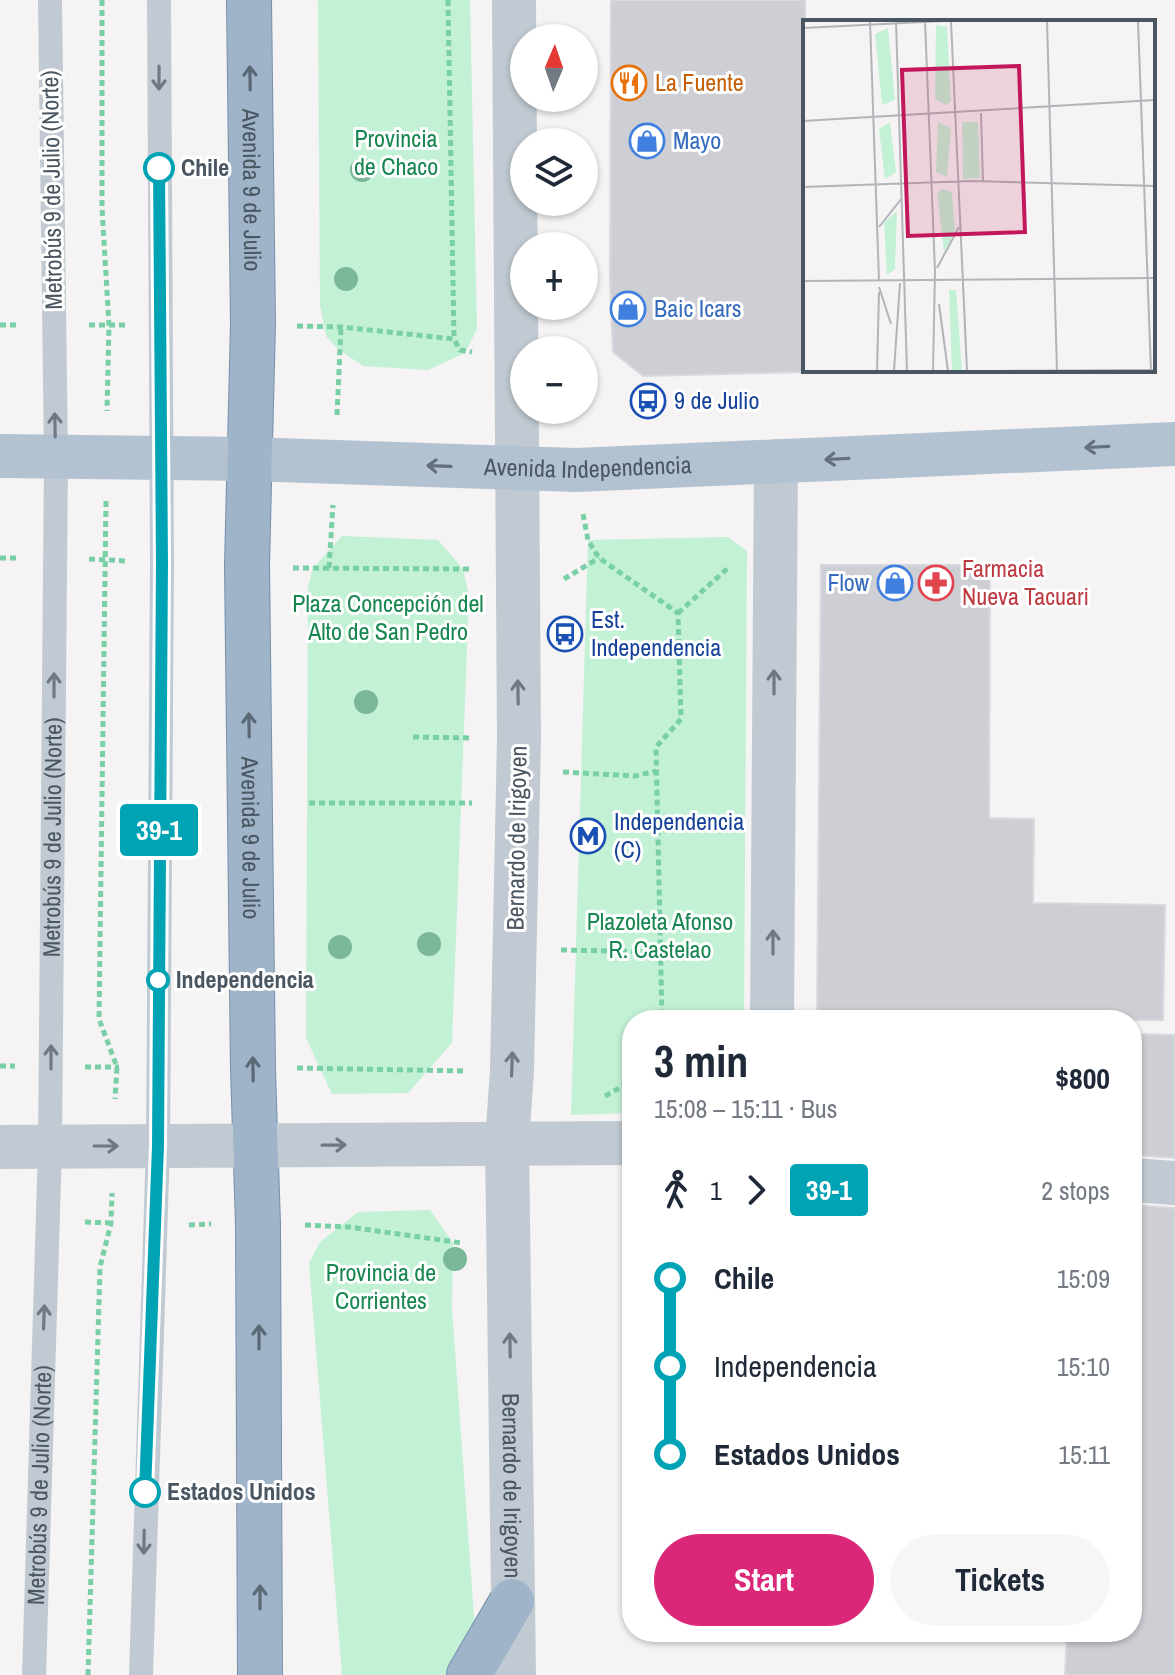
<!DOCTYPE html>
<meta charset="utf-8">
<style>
:root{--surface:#fff;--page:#f6f6f7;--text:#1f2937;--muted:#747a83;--accent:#db2777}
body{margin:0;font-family:"Archivo Narrow",sans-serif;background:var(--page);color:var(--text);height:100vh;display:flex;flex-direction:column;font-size:30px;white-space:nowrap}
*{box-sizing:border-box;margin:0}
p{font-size:26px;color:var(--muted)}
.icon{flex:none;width:44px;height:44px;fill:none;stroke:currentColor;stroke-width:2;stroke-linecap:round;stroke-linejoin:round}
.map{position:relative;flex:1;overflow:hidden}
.sheet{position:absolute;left:622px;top:1010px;width:520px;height:632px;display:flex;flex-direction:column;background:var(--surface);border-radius:32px;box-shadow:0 2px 6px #0004}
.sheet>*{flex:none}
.badge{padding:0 16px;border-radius:6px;font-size:28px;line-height:52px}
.needle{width:52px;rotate:2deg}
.controls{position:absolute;left:510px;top:24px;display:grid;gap:16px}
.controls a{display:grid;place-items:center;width:88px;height:88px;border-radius:50%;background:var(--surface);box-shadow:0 2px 6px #0004;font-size:40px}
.map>.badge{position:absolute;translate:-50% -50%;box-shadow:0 0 0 4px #fff}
.legs{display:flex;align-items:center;gap:12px;height:88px;padding:0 32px;font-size:26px}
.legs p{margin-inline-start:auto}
.head{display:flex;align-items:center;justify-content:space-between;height:136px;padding:0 32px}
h1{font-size:44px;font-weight:700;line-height:60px}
.action{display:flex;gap:16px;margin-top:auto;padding:16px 32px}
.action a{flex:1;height:92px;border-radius:48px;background:var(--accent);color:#fff;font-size:32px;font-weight:700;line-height:92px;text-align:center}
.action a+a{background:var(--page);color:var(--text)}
ul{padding:0 32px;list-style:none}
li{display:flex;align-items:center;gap:28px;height:88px;font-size:30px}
li i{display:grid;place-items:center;width:12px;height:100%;margin:0 10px;background:currentColor}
li i::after{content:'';width:20px;height:20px;margin:-10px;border:6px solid;border-radius:50%;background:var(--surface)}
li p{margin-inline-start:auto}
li:first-child i{background:linear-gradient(#0000 50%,currentColor 0)}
li:last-child i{background:linear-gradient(currentColor 50%,#0000 0)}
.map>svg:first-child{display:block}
</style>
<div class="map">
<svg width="1175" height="1675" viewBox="0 0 1175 1675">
<rect width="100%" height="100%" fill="#f5f3f3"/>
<!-- green -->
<path fill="#c3f1d5" d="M318 0H470L477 329 465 353 428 370 363 366 338 349 326 336 320 305Z
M342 536 438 540 463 569 469 596 452 1043 408 1093 332 1094 306 1038 308 587 313 568Z
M728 537 747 551 744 1020H632V1113L571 1115 588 540Z
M430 1210 453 1243 452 1308 476 1644 456 1675H342L309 1263 320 1242 358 1212Z"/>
<!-- building -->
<path fill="#cdcfd5" stroke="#d7d9de" stroke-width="2" d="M611 0H805V372L643 376 613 352 610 282Z
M821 565H990L989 818 1034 819 1033 903 1165 905 1163 1020H817Z
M1132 1034 1175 1035V1158L1132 1155Z
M1132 1205 1175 1208V1675H1065L1067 1632H1132Z"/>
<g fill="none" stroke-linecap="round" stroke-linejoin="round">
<!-- trunk casing -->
<g stroke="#7690ad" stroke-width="46">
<g id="trunk">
<path id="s4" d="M249 0 253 324 247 565 253 1070 258 1224 260 1675"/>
<path d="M469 1675 512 1601"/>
</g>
</g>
<!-- path -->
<path stroke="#7ad0a6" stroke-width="5" stroke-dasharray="6 4" stroke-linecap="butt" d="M102 0V208L109 325 107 411
M448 0 454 339
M0 325H19
M89 325H127
M297 326 341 327 454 339 460 350 472 352
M337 415 341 327
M106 501 99 1019 117 1067 115 1099
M583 514 588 540 599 558 678 613 681 719 656 747 662 1020
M0 558H19
M89 559 127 561
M293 568 471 569
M329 568 333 505
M564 579 599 558
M678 613 728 568
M413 737 472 738
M563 772 635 776 656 771
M309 803H472
M561 950 660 952
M0 1066H15
M85 1067H119
M297 1068 467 1071
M605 1096 632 1081
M85 1222 111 1223
M189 1225 211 1224
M305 1225 349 1227 462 1243
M88 1675 100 1267 111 1223 112 1193"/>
<!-- service -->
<g stroke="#c1cad2" stroke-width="24">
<path id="s1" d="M34 1675 50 1147 56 458 50 0"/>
<path d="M141 1675 158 1146 162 563 159 0"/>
</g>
<!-- minor -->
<path stroke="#c1cad2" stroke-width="44" d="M772 1020 776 461
M0 1147 632 1143
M1132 1180 1175 1183"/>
<!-- tertiary -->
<path stroke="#c1cad2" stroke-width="44" id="s2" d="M514 0 519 738 512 1071 507 1142 514 1675"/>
<!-- primary -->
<path stroke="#b3c2d1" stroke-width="44" id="s3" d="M0 456 250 459 576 470 1175 444"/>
<!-- trunk -->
<use href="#trunk" stroke="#9fb4c9" stroke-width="44"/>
</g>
<!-- trees -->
<g fill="#7bb799">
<circle cx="362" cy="170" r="12"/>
<circle cx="346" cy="279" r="12"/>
<circle cx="366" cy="702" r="12"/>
<circle cx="429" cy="944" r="12"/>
<circle cx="340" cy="947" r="12"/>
<circle cx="455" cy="1259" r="12"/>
</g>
<!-- one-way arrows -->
<defs><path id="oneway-shaft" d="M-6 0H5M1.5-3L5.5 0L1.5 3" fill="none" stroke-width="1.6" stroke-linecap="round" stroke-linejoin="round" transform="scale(2)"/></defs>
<g stroke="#6e7983">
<use href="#oneway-shaft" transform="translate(159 78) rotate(90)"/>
<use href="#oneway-shaft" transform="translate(55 425) rotate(-91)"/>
<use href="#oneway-shaft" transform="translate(774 682) rotate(-90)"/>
<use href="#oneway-shaft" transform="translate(54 685) rotate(-90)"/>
<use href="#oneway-shaft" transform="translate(518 692) rotate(-91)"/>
<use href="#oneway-shaft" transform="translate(773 942) rotate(-90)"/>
<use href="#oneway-shaft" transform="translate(51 1057) rotate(-90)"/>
<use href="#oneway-shaft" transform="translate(512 1064) rotate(-88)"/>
<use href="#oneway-shaft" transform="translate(334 1145) rotate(-1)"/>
<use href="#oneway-shaft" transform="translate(106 1146)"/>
<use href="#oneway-shaft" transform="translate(44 1317) rotate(-88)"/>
<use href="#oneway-shaft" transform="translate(510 1345) rotate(-91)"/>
<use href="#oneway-shaft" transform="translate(144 1542) rotate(91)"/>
</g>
<g stroke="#5b6976">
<use href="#oneway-shaft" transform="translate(250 78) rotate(-91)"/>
<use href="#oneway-shaft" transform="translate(249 725) rotate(-91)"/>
<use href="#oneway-shaft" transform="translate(253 1069) rotate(-91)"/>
<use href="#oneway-shaft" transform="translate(259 1337) rotate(-90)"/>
<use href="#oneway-shaft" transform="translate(260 1597) rotate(-90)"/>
</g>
<g stroke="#64717d">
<use href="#oneway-shaft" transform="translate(1097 447) rotate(177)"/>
<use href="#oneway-shaft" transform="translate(837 459) rotate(177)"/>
<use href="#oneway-shaft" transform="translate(439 466) rotate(-178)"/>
</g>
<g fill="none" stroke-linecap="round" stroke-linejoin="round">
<!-- line-1 casing -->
<g stroke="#fff" stroke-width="18">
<path id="line-1" d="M145 1492 158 1146 162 563 159 168"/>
</g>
<!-- line-1 -->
<use href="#line-1" stroke="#00a3b4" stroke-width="12"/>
</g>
<!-- icons -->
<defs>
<g id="restaurant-ring" transform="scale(1.8)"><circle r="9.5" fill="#fff" stroke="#e8710a" stroke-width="1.5"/><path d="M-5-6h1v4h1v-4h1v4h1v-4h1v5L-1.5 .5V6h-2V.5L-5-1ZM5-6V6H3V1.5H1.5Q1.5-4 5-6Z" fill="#e8710a"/></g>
<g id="shop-ring" transform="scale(1.8)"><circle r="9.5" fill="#fff" stroke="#3f7fe0" stroke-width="1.5"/><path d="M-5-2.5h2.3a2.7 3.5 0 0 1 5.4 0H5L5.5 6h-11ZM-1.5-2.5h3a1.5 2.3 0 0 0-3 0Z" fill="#3f7fe0"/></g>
<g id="bus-ring" transform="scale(1.8)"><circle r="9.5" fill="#fff" stroke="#1a4fb4" stroke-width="1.5"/><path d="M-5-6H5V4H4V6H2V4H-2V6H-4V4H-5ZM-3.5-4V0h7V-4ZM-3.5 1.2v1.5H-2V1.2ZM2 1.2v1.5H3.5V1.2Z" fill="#1a4fb4"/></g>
<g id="pharmacy-ring" transform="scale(1.8)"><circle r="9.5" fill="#fff" stroke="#e0444e" stroke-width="1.5"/><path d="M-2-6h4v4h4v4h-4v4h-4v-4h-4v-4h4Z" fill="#e0444e"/></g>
<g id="metro-ring" transform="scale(1.8)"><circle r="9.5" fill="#fff" stroke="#1a4fb4" stroke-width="1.5"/><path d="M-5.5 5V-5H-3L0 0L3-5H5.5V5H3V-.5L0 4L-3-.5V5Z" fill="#1a4fb4"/></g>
</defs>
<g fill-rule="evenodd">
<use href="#restaurant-ring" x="629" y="83"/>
<use href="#shop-ring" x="647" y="141"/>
<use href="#shop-ring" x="628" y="309"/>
<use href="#bus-ring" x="648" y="401"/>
<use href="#shop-ring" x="895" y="583"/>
<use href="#pharmacy-ring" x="936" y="583"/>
<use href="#bus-ring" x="565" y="634"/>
<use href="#metro-ring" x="588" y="836"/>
</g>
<!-- markers -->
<g fill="#fff" stroke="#00a3b4" stroke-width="4">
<circle cx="159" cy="168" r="14"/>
<circle cx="158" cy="980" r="10"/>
<circle cx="145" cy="1492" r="14"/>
</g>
<g text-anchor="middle" stroke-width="6" stroke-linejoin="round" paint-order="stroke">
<!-- food labels -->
<g font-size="24" fill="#c56008" stroke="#fff" text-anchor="start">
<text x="655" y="91">La Fuente</text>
</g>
<!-- park labels -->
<g font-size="24" fill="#17864f" stroke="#fff">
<text x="396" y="147">Provincia<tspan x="396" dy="28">de Chaco</tspan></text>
<text x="388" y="612">Plaza Concepción del<tspan x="388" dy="28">Alto de San Pedro</tspan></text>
<text x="660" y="930">Plazoleta Afonso<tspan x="660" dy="28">R. Castelao</tspan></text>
<text x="381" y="1281">Provincia de<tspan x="381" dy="28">Corrientes</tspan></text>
</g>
<!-- shop labels -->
<g font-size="24" fill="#366cbe" stroke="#fff" text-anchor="start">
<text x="673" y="149">Mayo</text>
<text x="654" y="317">Baic Icars</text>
<text x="869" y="591" text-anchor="end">Flow</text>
</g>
<!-- stop labels -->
<g font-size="24" font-weight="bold" fill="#4a5661" stroke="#fff" text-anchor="start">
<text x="181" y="176">Chile</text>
<text x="176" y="988">Independencia</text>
<text x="167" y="1500">Estados Unidos</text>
</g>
<!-- street labels -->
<g font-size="24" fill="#4a5661" stroke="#fff">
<text transform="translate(52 190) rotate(-91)" y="8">Metrobús 9 de Julio (Norte)</text>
<text dy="8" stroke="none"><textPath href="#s4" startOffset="190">Avenida 9 de Julio</textPath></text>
<text dy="8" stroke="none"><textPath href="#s3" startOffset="588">Avenida Independencia</textPath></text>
<text dy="8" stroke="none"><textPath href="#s4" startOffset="838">Avenida 9 de Julio</textPath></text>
<text dy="8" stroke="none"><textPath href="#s1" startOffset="838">Metrobús 9 de Julio (Norte)</textPath></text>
<text transform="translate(517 838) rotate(-89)" y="8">Bernardo de Irigoyen</text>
<text dy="8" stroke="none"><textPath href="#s1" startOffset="190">Metrobús 9 de Julio (Norte)</textPath></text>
<text dy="8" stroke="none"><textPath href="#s2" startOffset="1486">Bernardo de Irigoyen</textPath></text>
</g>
<!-- transit labels -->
<g font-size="24" fill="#164399" stroke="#fff" text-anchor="start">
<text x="674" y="409">9 de Julio</text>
<text x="591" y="628">Est.<tspan x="591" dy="28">Independencia</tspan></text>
<text x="614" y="830">Independencia<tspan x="614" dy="28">(C)</tspan></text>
</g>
<!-- health labels -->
<g font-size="24" fill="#be3a42" stroke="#fff" text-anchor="start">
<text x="962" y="577">Farmacia<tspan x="962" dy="28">Nueva Tacuari</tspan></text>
</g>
</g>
<!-- overview -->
<g transform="translate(803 20)">
<rect width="352" height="352" fill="#f5f3f3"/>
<path d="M133 5 144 7 148 81 143 85 132 79ZM85 8 92 80 79 85 72 14ZM87 102 93 152 82 159 76 109ZM135 102 148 108 144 157 133 152ZM159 102H175L177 158 160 159ZM139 169 149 172 152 212 141 231 134 174ZM94 191 92 249 84 255 81 203ZM146 270H153L159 351H149Z" fill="#c3f1d5"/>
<path fill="none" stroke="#b1b4b9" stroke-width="2" d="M67 1 76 261M93 1 104 351M122 1 132 251 130 351M148 1 164 351M244 1 254 351M335 1 348 351M0 8 141 1M178 93 180 162M0 101 352 80M0 167 169 161 352 166M76 207 99 178M134 248 156 207M0 261 352 258M76 267 88 304M136 284 145 351M74 351 76 272M91 351 97 263M193 351 352 350"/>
<path fill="#c2185b" fill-opacity="0.15" stroke="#c2185b" stroke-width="4" d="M216 46 222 212 105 216 99 50Z"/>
<rect width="352" height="352" fill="none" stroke="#4a5661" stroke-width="4"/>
</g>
</svg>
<div class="controls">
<a><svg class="needle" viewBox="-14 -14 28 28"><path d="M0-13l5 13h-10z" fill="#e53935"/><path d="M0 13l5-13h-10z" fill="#747a83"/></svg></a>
<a><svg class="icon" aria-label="layers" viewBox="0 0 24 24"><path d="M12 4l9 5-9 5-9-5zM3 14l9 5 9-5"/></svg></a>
<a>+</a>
<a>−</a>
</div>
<b class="badge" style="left:159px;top:830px;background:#00a3b4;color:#fff">39-1</b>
<section class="sheet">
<div class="head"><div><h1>3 min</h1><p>15:08 – 15:11 · Bus</p></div><b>$800</b></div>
<div class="legs"><svg class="icon" aria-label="walk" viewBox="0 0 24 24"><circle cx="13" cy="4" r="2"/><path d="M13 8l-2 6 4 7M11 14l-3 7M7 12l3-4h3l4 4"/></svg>1<svg class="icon" aria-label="forward" viewBox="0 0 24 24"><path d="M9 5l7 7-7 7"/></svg><b class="badge" style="background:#00a3b4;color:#fff">39-1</b><p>2 stops</p></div>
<ul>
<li><i style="color:#00a3b4"></i><b>Chile</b><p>15:09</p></li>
<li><i style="color:#00a3b4"></i><span>Independencia</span><p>15:10</p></li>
<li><i style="color:#00a3b4"></i><b>Estados Unidos</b><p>15:11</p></li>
</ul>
<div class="action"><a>Start</a><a>Tickets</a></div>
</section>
</div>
